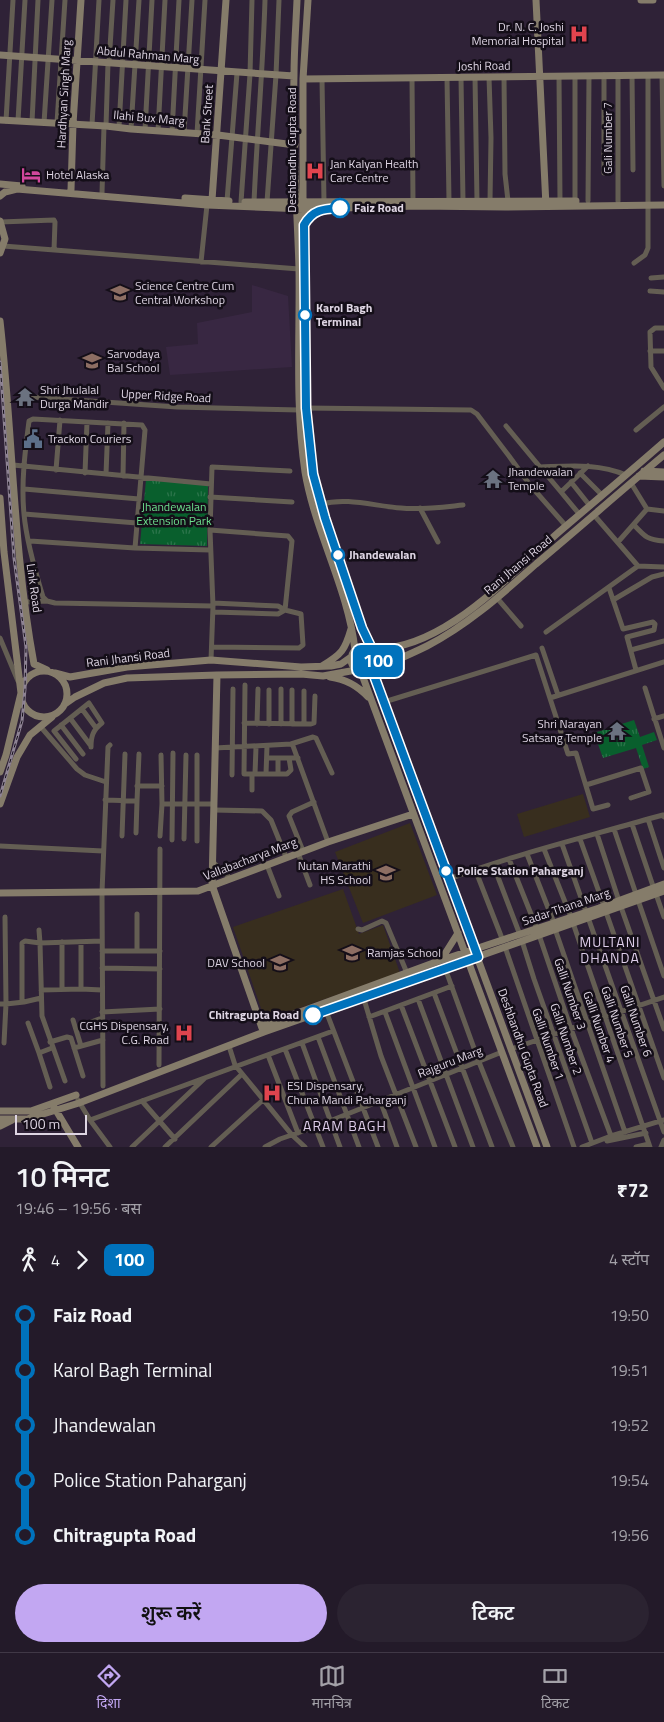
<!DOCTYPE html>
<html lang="hi">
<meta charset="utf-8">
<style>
:root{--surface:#231a29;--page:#2b2331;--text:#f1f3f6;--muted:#a3a1a8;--line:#403846;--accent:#c2a7f2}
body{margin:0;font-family:"Titillium Web","Noto Sans Devanagari",sans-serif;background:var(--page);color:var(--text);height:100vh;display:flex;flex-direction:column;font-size:19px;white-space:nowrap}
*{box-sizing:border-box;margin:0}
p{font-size:16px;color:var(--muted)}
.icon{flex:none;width:28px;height:28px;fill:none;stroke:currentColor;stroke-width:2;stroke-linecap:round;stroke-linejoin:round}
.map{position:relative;height:1147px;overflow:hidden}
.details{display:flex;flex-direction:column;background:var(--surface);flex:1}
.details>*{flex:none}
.badge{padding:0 10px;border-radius:8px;font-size:18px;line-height:32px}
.scale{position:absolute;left:15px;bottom:12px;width:72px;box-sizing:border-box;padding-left:5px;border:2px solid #ded5e3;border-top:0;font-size:14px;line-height:18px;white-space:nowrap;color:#ded5e3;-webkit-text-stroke:4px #140e18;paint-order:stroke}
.map>.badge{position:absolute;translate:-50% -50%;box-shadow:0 0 0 2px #fff}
.legs{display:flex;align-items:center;gap:8px;height:55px;padding:0 15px;font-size:16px}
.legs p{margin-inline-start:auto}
.headline{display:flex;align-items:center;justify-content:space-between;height:85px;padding:0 15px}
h1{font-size:28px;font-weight:600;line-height:38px}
.cta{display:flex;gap:10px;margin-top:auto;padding:10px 15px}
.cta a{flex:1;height:58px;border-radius:30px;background:var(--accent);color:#111;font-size:20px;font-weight:600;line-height:58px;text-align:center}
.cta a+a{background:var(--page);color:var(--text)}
ul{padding:0 15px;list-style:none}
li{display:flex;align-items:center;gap:18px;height:55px;font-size:19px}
li i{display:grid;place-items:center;width:8px;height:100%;margin:0 6px;background:currentColor}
li i::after{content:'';width:12px;height:12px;margin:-6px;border:4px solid;border-radius:50%;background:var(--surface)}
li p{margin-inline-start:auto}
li:first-child i{background:linear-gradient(#0000 50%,currentColor 0)}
li:last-child i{background:linear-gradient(currentColor 50%,#0000 0)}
.tabs{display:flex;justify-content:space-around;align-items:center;height:70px;border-top:1px solid var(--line);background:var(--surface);font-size:14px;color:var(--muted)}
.tabs a{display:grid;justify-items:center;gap:2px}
.tabs .on{color:var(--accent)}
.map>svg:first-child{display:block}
</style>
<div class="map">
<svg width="664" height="1147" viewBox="0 0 664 1147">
<defs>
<pattern id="grass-tufts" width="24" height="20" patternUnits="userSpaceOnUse" patternTransform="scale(1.25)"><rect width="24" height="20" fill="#095f2d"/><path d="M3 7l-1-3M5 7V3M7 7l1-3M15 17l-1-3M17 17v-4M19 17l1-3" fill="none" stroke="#2c754b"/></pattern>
</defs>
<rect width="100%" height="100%" fill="#2f2237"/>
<!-- built -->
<path fill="#382742" d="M252 285 288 296 292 367 170 375 166 347 198 344 197 323 252 312Z"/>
<!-- education -->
<path fill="#382e1e" d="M583 794 590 817 524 837 517 814Z
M410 823 437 895 363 923 335 852Z
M343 889 359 934 383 925 400 973 265 1020 233 927Z"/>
<!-- grass -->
<path fill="url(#grass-tufts)" d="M146 480 208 485 207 546 140 544Z
M634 720 640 737 654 732 657 740 642 745 649 767 643 769 636 748 603 758 594 733Z"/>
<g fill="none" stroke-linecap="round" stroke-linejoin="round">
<!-- street -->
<path stroke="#645e53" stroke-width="5" d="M109 63 113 0
M604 75V173
M618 75V201
M632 75 633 170
M662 75 664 186
M559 76 560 201
M575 76V201
M475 77 477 201
M489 77 491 138 490 201
M504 77 505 174 508 201
M412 78 413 202
M447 78 449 201
M461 78 463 201
M322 79 324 202
M6 121 13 0
M18 121 25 0
M32 122 38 0
M44 123 52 0
M57 123 65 0
M92 125 99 0
M106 126 108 63
M119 127 126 0
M131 129 139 0
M145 130 152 0
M158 131 165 0
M172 132 179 0
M184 133 192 0
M197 134 205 0
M102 193 104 126
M227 201 237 73
M588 201 589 76
M241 202 250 74 252 0
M254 202C257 134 263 67 265 0
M267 202 276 75 279 0
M0 222 54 220 55 222 54 250
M3 246 299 269
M201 262 207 205
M634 263 645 255 648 248V75
M651 278 664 277
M650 291 664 292
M664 328H655L650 332 651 367 664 388
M650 351H664
M32 397 177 407 300 410
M306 408 471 410 477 414 509 456 530 485 566 526
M506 426 540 467C570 466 598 463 626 475
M636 430 664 407
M13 465 211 484
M540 467 561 492
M56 470 60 420
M85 473 87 422
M580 473 602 495
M106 474 108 423
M123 476 124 423
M571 482 590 506
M631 483 647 509
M24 489 139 499
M210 497 292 502
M321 504C347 497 374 506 401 508 421 510 443 507 463 505
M420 508 438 542
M647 509 664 511
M24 514 137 523
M580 515 561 492 588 466
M594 515 638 566
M634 525C645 537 648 540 664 541
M210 530 288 536 292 541 285 610
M30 541 135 548 145 430 142 425 33 419 29 421C25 452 21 483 24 514 26 537 36 574 43 597L47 601 55 603 213 606
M618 542 647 509
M135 548 210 550
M609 588 623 629 653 622 655 624 654 630 627 637 636 670
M497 598 521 626
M613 600 652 577 664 574
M25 602 47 601
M213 612 278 614 285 610
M546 632 638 566 664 567
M0 638 18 681
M212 647 299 648 303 645 301 614 285 610 278 606 213 603
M542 648 558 695
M631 650 664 641
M211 660 213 606 210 530 212 467 290 471
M245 685 244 774H287L291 770 289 758
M645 688 664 748
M304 691V724
M550 698 664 662
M384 702 536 655 568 754 576 753 593 809 608 805
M82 709 96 728
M70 718 91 746
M654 719 664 716
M244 723 311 724 314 723 315 696
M257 724 258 689
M269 724V690
M281 724V689
M292 724V690
M61 725 83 754
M40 726 77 769 85 775 106 782
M291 744 313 737 316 738 332 773
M215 748 291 744 293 746 328 842
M161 755 162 804H214
M267 758H298
M76 759 54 731 89 703 102 723C93 730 91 736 91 747
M255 774 256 747
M266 774 267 746
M278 774V758
M232 775 233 689
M586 785 641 768 649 792 631 798
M137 786H162
M252 790V774
M105 800 137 801 139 754
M214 810 262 811 271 820 286 857
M648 819 664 868
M632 824 654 889
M614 829 636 894
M136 833 137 801
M597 834 619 901
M122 836 125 754
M160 836 162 804
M184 839 186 755
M580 839 604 906
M172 840 173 753
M197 841V755
M562 844 664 1132
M0 846 103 851
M544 849 571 917
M303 851 289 816 292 812 314 802
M298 853 310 885
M527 854 554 923
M509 859 537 929 571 1029 611 1136
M213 862 230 878
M493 864 520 935
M267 865 279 896
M475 869 503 941
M449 879C513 855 582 838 648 819L663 815 664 817
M656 894 664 917
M638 900 664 976
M621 907 664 1029
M606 912 664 1078
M137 914V951
M5 917 6 1004 24 1002
M573 923 650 1147
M358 929 362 930 382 921 386 923 407 973
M555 929 625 1132
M39 930 40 943 102 941
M522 941 534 979 592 1143
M62 942V989
M81 942V989
M505 947 574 1147
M102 951H160
M102 968 160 969
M445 968 479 1062 513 1147
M41 990 81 989 102 990
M434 993 492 1147
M363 996 381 1056 416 1147
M41 998 24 1002 22 1000V943L25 941 40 943 42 1016 65 1081
M418 999 473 1147
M0 1004H6L4 1043
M401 1005 455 1147
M326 1011 378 1147
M102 1012 160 1009
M385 1012 435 1147
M369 1017 452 986
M73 1020 81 1046
M91 1022 102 1018
M28 1023 39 1053
M318 1037 359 1147
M50 1042 67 1037 71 1038 83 1076
M302 1043 340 1147
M229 1046 235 1065 292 1135 305 1147
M74 1048 103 1040
M285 1049 323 1147
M511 1049 664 997
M268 1055 298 1133
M159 1065 160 849
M103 1086 102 892 108 747 110 745
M50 1087 39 1053 52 1048
M78 1100 90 1120 110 1147
M380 1100 397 1147
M142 1101 175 1139
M90 1120 333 1031
M607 1141 646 1133
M132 1147 205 1078
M165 1147 242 1074
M211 1147 264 1099
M265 1147 280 1139 315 1127 502 1052
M582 1147 611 1136 664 1120
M636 1147 649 1144
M661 1147 664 1140"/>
<!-- secondary -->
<path stroke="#857c6a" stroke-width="7" d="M297 0C296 25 294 50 294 76 292 140 297 204 299 268 300 335 295 406 305 472 315 532 348 588 355 650
M308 0 303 79V201L307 421 313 474 321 504 362 628 372 649
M536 0 546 206
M641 0H653
M0 55 294 76
M303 79 664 75
M0 120 106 126 131 129 218 135 295 145
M0 184 22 186
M71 190 73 124 81 0
M0 196 5 192 17 189 207 205 303 209 419 206 505 207 664 205
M185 198 229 201
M212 200 226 0
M245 202 576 201
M0 221 5 239 0 253
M304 225 310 216 322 209
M0 321C13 435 13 550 34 664L47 670
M644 471 664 472
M639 476 664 477
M0 498 4 552 21 693 6 755 0 772
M372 649C446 651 513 570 566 526 599 498 632 470 664 442
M322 666C342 654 345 650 351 629
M21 694a23 23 0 1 1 46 0a23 23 0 1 1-46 0Z
M372 671 547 1147
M372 671 378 662 375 652C369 647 361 644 355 650 352 653 351 657 351 661 352 667 357 672 364 673 369 673 419 650 427 646 468 625 502 594 536 564 579 528 621 491 664 455
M361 672 537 1147
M55 673 70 677 127 667 211 660 301 667 331 666 341 664 351 657
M217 675 212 885 262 1028
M330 677C345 679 358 686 368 697
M65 704 75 697 104 683 127 678 217 675 301 674 323 676 356 670
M0 804 17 757 30 735 52 717
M0 893 198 891 328 842 413 814
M441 960 458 933
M262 1026 436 962 599 908 664 884
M54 1107 78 1147
M0 1111H31L76 1095
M0 1119H27L79 1103 264 1032 664 891
M0 1126 12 1120"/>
<!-- rail casing -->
<g stroke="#8e8394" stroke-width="3">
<path id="rail" d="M0 362 14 558 26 647 25 689 22 721 0 796"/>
</g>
<!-- rail -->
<use href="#rail" stroke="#140e18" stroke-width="1" stroke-dasharray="4" stroke-linecap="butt"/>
</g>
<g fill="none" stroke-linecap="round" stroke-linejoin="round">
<!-- line-1 casing -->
<g stroke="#fff" stroke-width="11">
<path id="line-1" d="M313 1015 478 957 372 670 378 662 376 654 372 649 362 628 325 518 313 474 306 408 304 225C313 209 324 209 340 208"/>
</g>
<!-- line-1 -->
<use href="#line-1" stroke="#0072bc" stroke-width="8"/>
</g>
<!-- icons -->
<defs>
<g id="hospital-bare" transform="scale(1.5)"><path d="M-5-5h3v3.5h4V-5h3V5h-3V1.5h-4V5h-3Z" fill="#e0444e" stroke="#140e18" stroke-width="2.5" paint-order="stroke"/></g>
<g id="hotel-bare" transform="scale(1.5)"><path d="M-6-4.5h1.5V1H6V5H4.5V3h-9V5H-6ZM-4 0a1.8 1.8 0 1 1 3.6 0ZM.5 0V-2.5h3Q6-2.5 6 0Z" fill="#d1479c" stroke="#140e18" stroke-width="2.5" paint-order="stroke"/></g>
<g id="school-bare" transform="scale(1.5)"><path d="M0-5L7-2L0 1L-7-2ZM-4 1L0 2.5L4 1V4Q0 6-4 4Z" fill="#8d6e63" stroke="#140e18" stroke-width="2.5" paint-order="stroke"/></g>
<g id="temple-bare" transform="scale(1.5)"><path d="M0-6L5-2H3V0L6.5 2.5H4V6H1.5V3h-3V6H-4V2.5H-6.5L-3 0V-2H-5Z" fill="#6b7280" stroke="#140e18" stroke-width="2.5" paint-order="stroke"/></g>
<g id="civic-bare" transform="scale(1.5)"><path d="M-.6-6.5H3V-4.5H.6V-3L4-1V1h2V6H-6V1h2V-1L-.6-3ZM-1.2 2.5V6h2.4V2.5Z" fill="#5c6f8a" stroke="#140e18" stroke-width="2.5" paint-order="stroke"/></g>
</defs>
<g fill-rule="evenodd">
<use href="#hospital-bare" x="579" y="34"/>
<use href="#hospital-bare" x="315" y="171"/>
<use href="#hotel-bare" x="31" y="175"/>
<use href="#school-bare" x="120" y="293"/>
<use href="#school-bare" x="92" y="361"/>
<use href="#temple-bare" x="25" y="397"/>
<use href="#civic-bare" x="33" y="439"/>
<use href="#temple-bare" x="493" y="479"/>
<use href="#temple-bare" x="617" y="731"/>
<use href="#school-bare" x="386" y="873"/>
<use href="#school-bare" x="352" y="953"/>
<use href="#school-bare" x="280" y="963"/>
<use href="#hospital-bare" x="184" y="1033"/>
<use href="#hospital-bare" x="272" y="1093"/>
</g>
<!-- markers -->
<g fill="#fff" stroke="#0072bc" stroke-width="2.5">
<circle cx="340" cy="208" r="9"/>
<circle cx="305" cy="315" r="6"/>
<circle cx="338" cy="555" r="6"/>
<circle cx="446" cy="871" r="6"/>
<circle cx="313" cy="1015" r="9"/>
</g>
<g text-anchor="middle" stroke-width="5" stroke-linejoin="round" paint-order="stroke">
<!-- poi labels -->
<g font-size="12" fill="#ded5e3" stroke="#140e18" text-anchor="start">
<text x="564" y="31" text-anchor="end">Dr. N. C. Joshi<tspan x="564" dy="14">Memorial Hospital</tspan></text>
<text x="330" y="168">Jan Kalyan Health<tspan x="330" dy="14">Care Centre</tspan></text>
<text x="46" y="179">Hotel Alaska</text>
<text x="135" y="290">Science Centre Cum<tspan x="135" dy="14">Central Workshop</tspan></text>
<text x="107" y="358">Sarvodaya<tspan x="107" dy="14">Bal School</tspan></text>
<text x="40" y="394">Shri Jhulalal<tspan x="40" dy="14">Durga Mandir</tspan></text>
<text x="48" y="443">Trackon Couriers</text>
<text x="508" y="476">Jhandewalan<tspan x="508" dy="14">Temple</tspan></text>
<text x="602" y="728" text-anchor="end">Shri Narayan<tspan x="602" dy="14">Satsang Temple</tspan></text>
<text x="371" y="870" text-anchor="end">Nutan Marathi<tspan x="371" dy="14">HS School</tspan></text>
<text x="367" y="957">Ramjas School</text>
<text x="265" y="967" text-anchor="end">DAV School</text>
<text x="169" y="1030" text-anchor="end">CGHS Dispensary,<tspan x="169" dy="14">C.G. Road</tspan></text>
<text x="287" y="1090">ESI Dispensary,<tspan x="287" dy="14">Chuna Mandi Paharganj</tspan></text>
</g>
<!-- street labels -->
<g font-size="12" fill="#ded5e3" stroke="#140e18">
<text transform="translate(148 55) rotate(5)" y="4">Abdul Rahman Marg</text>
<text transform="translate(484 66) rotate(-1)" y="4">Joshi Road</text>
<text transform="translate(64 94) rotate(-87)" y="4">Hardhyan Singh Marg</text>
<text transform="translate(207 114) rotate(-86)" y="4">Bank Street</text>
<text transform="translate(149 118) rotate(5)" y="4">Ilahi Bux Marg</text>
<text transform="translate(608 138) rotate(-90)" y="4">Gali Number 7</text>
<text transform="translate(292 150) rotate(-90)" y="4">Deshbandhu Gupta Road</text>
<text transform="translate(166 396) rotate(3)" y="4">Upper Ridge Road</text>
<text transform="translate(518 565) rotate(-40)" y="4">Rani Jhansi Road</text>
<text transform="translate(34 588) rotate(82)" y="4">Link Road</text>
<text transform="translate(128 658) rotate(-7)" y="4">Rani Jhansi Road</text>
<text transform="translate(250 859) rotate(-21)" y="4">Vallabacharya Marg</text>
<text transform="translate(566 907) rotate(-19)" y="4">Sadar Thana Marg</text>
<text transform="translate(570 994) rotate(71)" y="4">Galli Number 3</text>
<text transform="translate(636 1021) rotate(71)" y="4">Galli Number 6</text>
<text transform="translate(617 1022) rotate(71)" y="4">Galli Number 5</text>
<text transform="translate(599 1027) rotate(71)" y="4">Galli Number 4</text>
<text transform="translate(566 1039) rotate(71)" y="4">Galli Number 2</text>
<text transform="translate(548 1044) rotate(71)" y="4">Galli Number 1</text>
<text transform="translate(523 1048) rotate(70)" y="4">Deshbandhu Gupta Road</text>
<text transform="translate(450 1062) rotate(-21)" y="4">Rajguru Marg</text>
</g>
<!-- stop labels -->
<g font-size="12" font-weight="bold" fill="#ded5e3" stroke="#140e18" text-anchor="start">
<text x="354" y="212">Faiz Road</text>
<text x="316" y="312">Karol Bagh<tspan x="316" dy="14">Terminal</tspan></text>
<text x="349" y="559">Jhandewalan</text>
<text x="457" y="875">Police Station Paharganj</text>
<text x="299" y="1019" text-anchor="end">Chitragupta Road</text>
</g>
<!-- park labels -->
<g font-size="12" fill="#6ddf8e" stroke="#140e18">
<text x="174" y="511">Jhandewalan<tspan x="174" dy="14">Extension Park</tspan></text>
</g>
<!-- neighbourhood labels -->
<g font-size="14" letter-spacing="1" fill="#ddcde9" stroke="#140e18">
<text x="610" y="947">MULTANI<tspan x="610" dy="16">DHANDA</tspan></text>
<text x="345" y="1131">ARAM BAGH</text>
</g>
</g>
</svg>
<div class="scale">100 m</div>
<b class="badge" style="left:378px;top:661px;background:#0072bc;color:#fff">100</b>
</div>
<section class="details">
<div class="headline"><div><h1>10 मिनट</h1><p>19:46 – 19:56 · बस</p></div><b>₹72</b></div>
<div class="legs"><svg class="icon" aria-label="walk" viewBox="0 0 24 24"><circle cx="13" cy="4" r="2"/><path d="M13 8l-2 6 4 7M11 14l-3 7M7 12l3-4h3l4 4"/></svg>4<svg class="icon" aria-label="forward" viewBox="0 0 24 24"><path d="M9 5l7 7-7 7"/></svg><b class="badge" style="background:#0072bc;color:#fff">100</b><p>4 स्टॉप</p></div>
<ul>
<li><i style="color:#0072bc"></i><b>Faiz Road</b><p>19:50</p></li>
<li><i style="color:#0072bc"></i><span>Karol Bagh Terminal</span><p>19:51</p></li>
<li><i style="color:#0072bc"></i><span>Jhandewalan</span><p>19:52</p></li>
<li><i style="color:#0072bc"></i><span>Police Station Paharganj</span><p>19:54</p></li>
<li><i style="color:#0072bc"></i><b>Chitragupta Road</b><p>19:56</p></li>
</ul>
<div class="cta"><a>शुरू करें</a><a>टिकट</a></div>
</section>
<nav class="tabs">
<a class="on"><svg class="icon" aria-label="directions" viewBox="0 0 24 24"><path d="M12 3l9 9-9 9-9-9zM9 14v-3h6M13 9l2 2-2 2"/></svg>दिशा</a>
<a><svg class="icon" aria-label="map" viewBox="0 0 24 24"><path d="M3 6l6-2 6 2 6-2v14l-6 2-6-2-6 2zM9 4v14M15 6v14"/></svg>मानचित्र</a>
<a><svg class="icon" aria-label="tickets" viewBox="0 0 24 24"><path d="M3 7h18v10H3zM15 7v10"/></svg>टिकट</a>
</nav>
